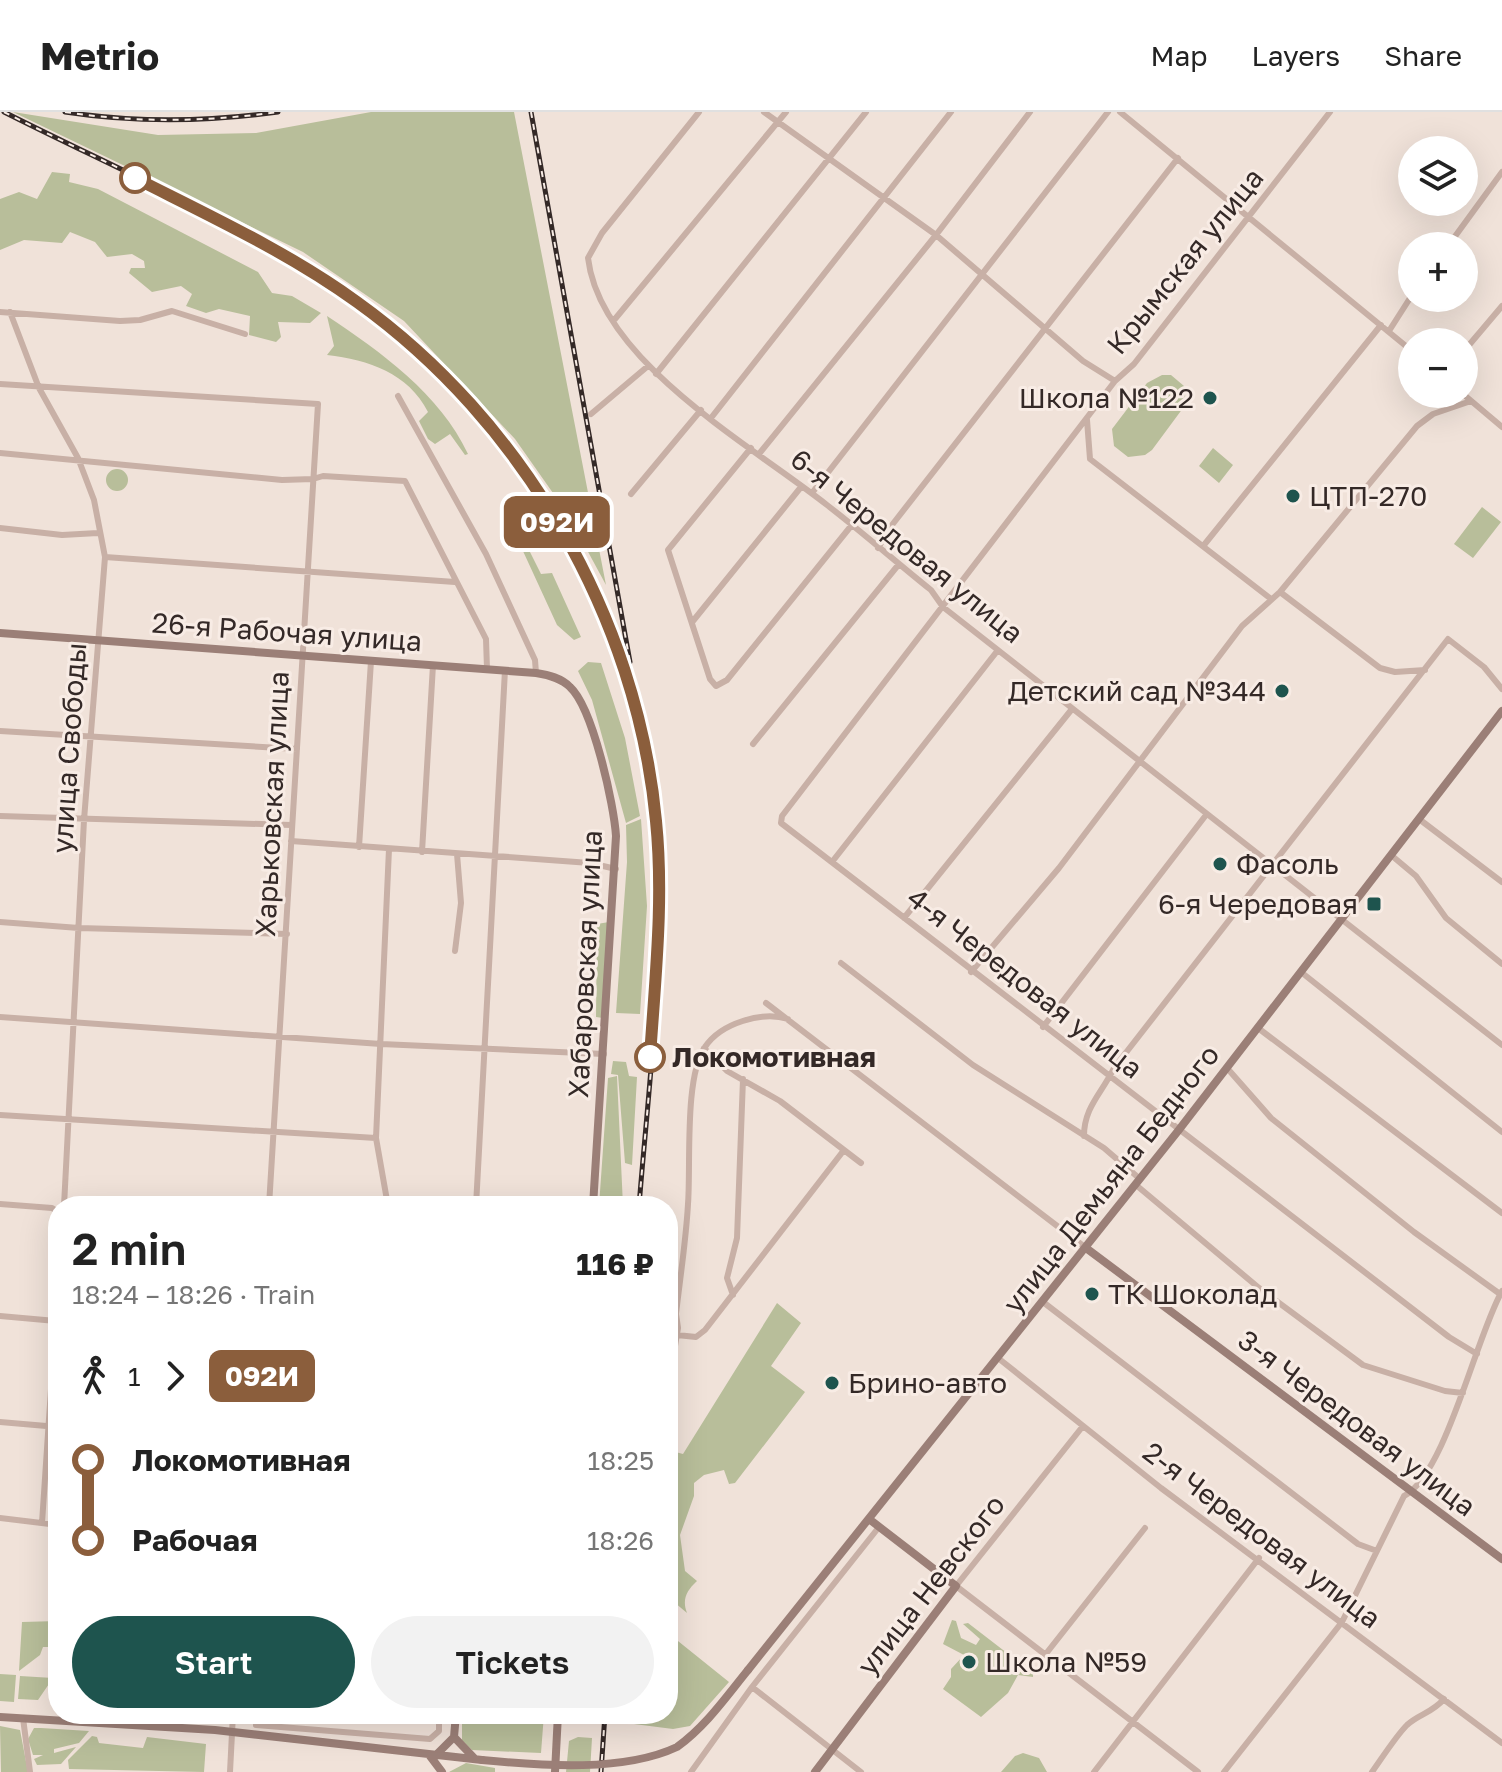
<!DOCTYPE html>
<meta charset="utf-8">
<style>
:root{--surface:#fff;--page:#f2f2f2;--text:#222;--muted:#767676;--line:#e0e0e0;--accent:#1e544e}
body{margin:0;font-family:"Golos Text",sans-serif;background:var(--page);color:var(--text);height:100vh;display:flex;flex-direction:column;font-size:30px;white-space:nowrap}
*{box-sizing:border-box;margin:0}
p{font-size:26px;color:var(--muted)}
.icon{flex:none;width:44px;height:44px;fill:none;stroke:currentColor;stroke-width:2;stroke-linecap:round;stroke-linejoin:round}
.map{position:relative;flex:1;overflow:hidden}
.sheet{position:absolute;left:48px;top:1084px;width:630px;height:528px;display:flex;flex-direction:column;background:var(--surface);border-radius:32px;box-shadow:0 8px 32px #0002}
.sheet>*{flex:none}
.badge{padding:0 16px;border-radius:12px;font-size:28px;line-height:52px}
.tools{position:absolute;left:1398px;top:24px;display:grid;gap:16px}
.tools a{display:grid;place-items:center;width:80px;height:80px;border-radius:50%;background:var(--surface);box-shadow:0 8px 32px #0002;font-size:40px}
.map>.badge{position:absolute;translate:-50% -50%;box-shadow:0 0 0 4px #fff}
.legs{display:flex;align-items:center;gap:12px;height:88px;padding:0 24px;font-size:26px}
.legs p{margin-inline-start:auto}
.summary{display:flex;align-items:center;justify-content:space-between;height:136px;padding:0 24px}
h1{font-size:44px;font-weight:600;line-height:60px}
.primary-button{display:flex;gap:16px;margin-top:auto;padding:16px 24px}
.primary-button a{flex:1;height:92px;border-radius:48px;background:var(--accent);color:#fff;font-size:32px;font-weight:600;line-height:92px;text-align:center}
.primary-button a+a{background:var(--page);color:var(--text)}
ul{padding:0 24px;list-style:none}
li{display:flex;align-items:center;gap:28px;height:80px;font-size:30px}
li i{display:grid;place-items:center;width:12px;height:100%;margin:0 10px;background:currentColor}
li i::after{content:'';width:20px;height:20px;margin:-10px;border:6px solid;border-radius:50%;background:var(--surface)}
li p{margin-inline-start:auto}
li:first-child i{background:linear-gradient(#0000 50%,currentColor 0)}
li:last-child i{background:linear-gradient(currentColor 50%,#0000 0)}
header{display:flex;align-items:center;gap:48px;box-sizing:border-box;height:112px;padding:0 40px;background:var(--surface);border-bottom:2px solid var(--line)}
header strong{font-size:38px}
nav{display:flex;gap:44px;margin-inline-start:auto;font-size:28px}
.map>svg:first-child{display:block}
</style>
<header>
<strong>Metrio</strong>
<nav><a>Map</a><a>Layers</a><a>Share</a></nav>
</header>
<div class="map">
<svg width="1502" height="1660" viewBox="0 0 1502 1660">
<rect width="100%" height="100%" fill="#f0e2d9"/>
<!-- green -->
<path fill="#b8be9a" d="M13 0 158 23 256 21 371 0H514L606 473 567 401 515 327 404 209 303 140Z
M52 60 70 62 69 70 98 77 258 160 272 181 292 184 321 201 310 211 278 210 281 225 276 230 249 223 250 204 219 197 206 201 186 194 192 182 181 174 152 180 129 161 131 156H145L144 149 132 142 107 145 95 130 70 120 62 131 24 128 0 138V87L19 80 37 87Z
M327 204C381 240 440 282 468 342L465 343 450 322 435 332 428 327 419 309 428 300C408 261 369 248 327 243L334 234Z
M1162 263H1171L1184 274 1186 292 1152 338 1145 343 1128 345 1114 334 1112 317 1147 271Z
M1213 336 1233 353 1219 371 1199 354Z
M106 368a11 11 0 1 1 22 0a11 11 0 1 1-22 0Z
M1482 395 1501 410 1473 446 1454 432Z
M505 400 511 402 541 462 552 461 581 525 574 528 557 513Z
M588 550 601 551 625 626 640 704 626 711 592 588 578 559Z
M641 707 647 794 640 902 616 901 627 750 626 713Z
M609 810 603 906 596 905 597 812Z
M613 949 626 950 629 964 637 965 632 1053 625 1051 618 963 611 962Z
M617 964 623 1094H599L608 966Z
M777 1191 801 1211 771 1254 805 1280 735 1371 729 1372 724 1358 704 1363 694 1371V1384L680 1423 685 1459 697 1469C686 1479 682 1488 687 1501L668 1485V1338L683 1342Z
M952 1508 956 1509 961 1526 976 1533 980 1527 963 1512 968 1511 1033 1561V1565L1018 1563 1008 1581 981 1605 943 1577 951 1565V1557L964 1543 943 1532Z
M58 1509V1535H43L40 1543 19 1559 22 1510Z
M668 1521 729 1570 690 1614 673 1617 634 1612 635 1602H668Z
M0 1562 16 1563 14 1590 0 1589Z
M20 1564 53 1566 38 1588 18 1587Z
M462 1602H544L541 1641 472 1638 462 1628Z
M0 1614 20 1618 28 1660H1Z
M34 1616H41L89 1619 79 1631 54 1637V1641L76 1635 61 1652 37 1653 34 1647 43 1643H33L28 1627Z
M92 1624 97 1625 99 1631 143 1636 147 1625 206 1632 204 1660 69 1657 68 1648Z
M578 1625 592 1626 590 1660H566L569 1629Z
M1023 1641 1039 1646 1047 1660H1001L1015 1644Z
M466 1651 495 1656V1660H449Z"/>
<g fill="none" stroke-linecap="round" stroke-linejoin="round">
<!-- street -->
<path stroke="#c8b0a6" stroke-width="6" d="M699 0 602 121 588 146C600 249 751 333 827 393 862 420 896 450 931 478L943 495 1502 933
M764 0 936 123 1083 249 1115 269
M1120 0 1412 239
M1330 0 1134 252 1115 269 782 704 781 711 1449 1225 1477 1242
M1448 134 1502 60
M0 200 120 209 140 208 172 199 245 222
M10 200 39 276 78 346 94 388 105 445 84 708 64 1094
M615 207 786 0
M1389 219 1412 183
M1464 239 1502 194
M656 262 866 0
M0 272 318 292 269 1094
M1463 282 1502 315
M398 284 486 442 535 548 536 561
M591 302 648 254
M711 306 951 0
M1087 308 1090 347 1271 487
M751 336 668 438 710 567 716 574 727 568 851 414
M0 341 282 368 313 367 323 364 405 369 486 527 487 557
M759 342 936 123 1030 0
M812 381 1108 0
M631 382 701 298
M0 416 62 423 98 421
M1204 433 1381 213
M878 436 892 413 1178 46
M105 445 455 470
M1280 480 1380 556 1395 560 1425 558
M693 509 801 375
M0 619 297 637
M753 632 899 452
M0 704 291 713
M1419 707 1502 770
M291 729 590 751 616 757
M359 735 371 549
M422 740 433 553
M1391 743 1416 764 1446 806 1502 852
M832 750 998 538
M904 806 1072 597
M0 810 79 816 287 822
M455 839 461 791 457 742
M841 851 973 953 1104 1036 1140 1067
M971 860 1059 756 1242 514 1280 480 1417 314 1433 302 1471 289
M1301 860 1502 1020
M766 891 1086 1136
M0 905 381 932 604 942
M1043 915 1206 703
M1258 916 1502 1101
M704 936 727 959 780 989 861 1051
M1227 956 1271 1006 1414 1120 1500 1182
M0 1003 376 1026
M1084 1024C1084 995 1102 981 1114 956L1448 527 1484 555 1502 577
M1136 1073 1259 1176 1363 1253 1445 1279 1463 1281
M0 1092 52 1096 58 1100
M388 1094 376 1026 389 737
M476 1094 505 558
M733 1183 727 1166 737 1126 743 967
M1043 1190 1358 1432 1377 1439
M0 1204 56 1209
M677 1223 696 1225 705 1218 844 1038
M998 1246 1161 1376 1502 1631
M668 1276 678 1216 676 1202C680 1166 686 1129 688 1092 691 1054 684 965 705 935 721 911 762 899 788 907
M0 1310 58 1315
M1083 1314 956 1474 1198 1660
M0 1406 58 1413
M42 1411 58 1173
M1045 1543 1145 1416
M752 1575 861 1660
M23 1606 30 1660
M256 1613 430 1627 439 1619V1602
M230 1660 233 1602
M691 1660 752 1575 879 1415
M1094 1660 1259 1446
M1224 1660 1342 1510 1404 1384C1446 1362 1476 1224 1502 1179
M1372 1660C1382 1646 1396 1624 1407 1613 1419 1602 1432 1601 1444 1587"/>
<!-- secondary -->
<path stroke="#9b7f77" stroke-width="8" d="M0 521 536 561C549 563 561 566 570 575 593 596 614 693 616 724L593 1094
M1086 1136 1502 1447
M748 1558 1178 1019 1502 599
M0 1605 215 1618 482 1648
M454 1625 475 1647
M436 1643 454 1625 456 1602
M430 1644 442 1660
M555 1660 558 1602
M815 1660 956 1474 869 1407"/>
<!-- rail casing -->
<g stroke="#342927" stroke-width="5">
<path id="rail" d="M4 0C115 56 232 106 335 174 513 291 640 500 657 714 666 840 649 969 639 1094
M65 0C137 11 206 10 278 0
M531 0 630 550
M601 1660 605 1602"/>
</g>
<!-- rail -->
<use href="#rail" stroke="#f8ece5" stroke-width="2" stroke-dasharray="6" stroke-linecap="butt"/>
<!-- secondary-bridge -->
<path stroke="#9b7f77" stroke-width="8" d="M482 1648C543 1654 624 1660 677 1635 706 1614 726 1585 748 1558"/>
</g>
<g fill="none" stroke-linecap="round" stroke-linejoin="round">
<!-- line-1 casing -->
<g stroke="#fff" stroke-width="18">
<path id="line-1" d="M135 66C210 104 288 140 357 190 523 309 637 505 656 709 664 788 655 867 650 945"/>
</g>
<!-- line-1 -->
<use href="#line-1" stroke="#8b5e3c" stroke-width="12"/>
</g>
<!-- markers -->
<g fill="#fff" stroke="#8b5e3c" stroke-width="4">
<circle cx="135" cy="66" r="14"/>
<circle cx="650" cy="945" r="14"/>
</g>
<g fill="#1e544e" stroke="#f8ece5" stroke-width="3">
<circle cx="1210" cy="286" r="8"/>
<circle cx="1293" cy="384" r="8"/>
<circle cx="1282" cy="579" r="8"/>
<circle cx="1220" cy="752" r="8"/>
<rect x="1366" y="784" width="16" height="16" rx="4"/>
<circle cx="1092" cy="1182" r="8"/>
<circle cx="832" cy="1271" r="8"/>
<circle cx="969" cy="1550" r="8"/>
</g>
<g text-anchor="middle" stroke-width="6" stroke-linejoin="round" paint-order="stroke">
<!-- street labels -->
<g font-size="28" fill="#342927" stroke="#f8ece5">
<text transform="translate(1185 149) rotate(-51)" y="10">Крымская улица</text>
<text transform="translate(907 434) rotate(39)" y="10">6-я Чередовая улица</text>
<text transform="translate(287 520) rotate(4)" y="10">26-я Рабочая улица</text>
<text transform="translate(69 636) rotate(-86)" y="10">улица Свободы</text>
<text transform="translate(272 692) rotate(-87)" y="10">Харьковская улица</text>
<text transform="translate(585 852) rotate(-87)" y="10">Хабаровская улица</text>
<text transform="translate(1025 871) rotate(38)" y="10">4-я Чередовая улица</text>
<text transform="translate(1111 1067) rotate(-52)" y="10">улица Демьяна Бедного</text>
<text transform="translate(1357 1311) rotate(37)" y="10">3-я Чередовая улица</text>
<text transform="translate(1262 1423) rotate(37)" y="10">2-я Чередовая улица</text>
<text transform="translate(931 1473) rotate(-52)" y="10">улица Невского</text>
</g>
<!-- poi labels -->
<g font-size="28" fill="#342927" stroke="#f8ece5" text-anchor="start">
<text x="1194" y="296" text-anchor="end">Школа №122</text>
<text x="1309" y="394">ЦТП-270</text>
<text x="1266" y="589" text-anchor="end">Детский сад №344</text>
<text x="1236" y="762">Фасоль</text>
<text x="1358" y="802" text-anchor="end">6-я Чередовая</text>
<text x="1108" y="1192">ТК Шоколад</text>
<text x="848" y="1281">Брино-авто</text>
<text x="985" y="1560">Школа №59</text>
</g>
<!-- stop labels -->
<g font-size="28" font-weight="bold" fill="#342927" stroke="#f8ece5" text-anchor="start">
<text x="672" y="955">Локомотивная</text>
</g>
</g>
</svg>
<div class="tools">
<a><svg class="icon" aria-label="layers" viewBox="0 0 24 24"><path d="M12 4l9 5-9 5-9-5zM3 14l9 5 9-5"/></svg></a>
<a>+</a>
<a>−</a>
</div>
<b class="badge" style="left:557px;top:410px;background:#8b5e3c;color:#fff">092И</b>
<section class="sheet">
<div class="summary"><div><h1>2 min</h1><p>18:24 – 18:26 · Train</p></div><b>116 ₽</b></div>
<div class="legs"><svg class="icon" aria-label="walk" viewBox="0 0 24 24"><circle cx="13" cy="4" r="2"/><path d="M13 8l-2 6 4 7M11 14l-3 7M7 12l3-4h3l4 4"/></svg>1<svg class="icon" aria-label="forward" viewBox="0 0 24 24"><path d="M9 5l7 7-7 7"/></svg><b class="badge" style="background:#8b5e3c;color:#fff">092И</b></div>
<ul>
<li><i style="color:#8b5e3c"></i><b>Локомотивная</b><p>18:25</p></li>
<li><i style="color:#8b5e3c"></i><b>Рабочая</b><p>18:26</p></li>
</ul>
<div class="primary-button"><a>Start</a><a>Tickets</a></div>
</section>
</div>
